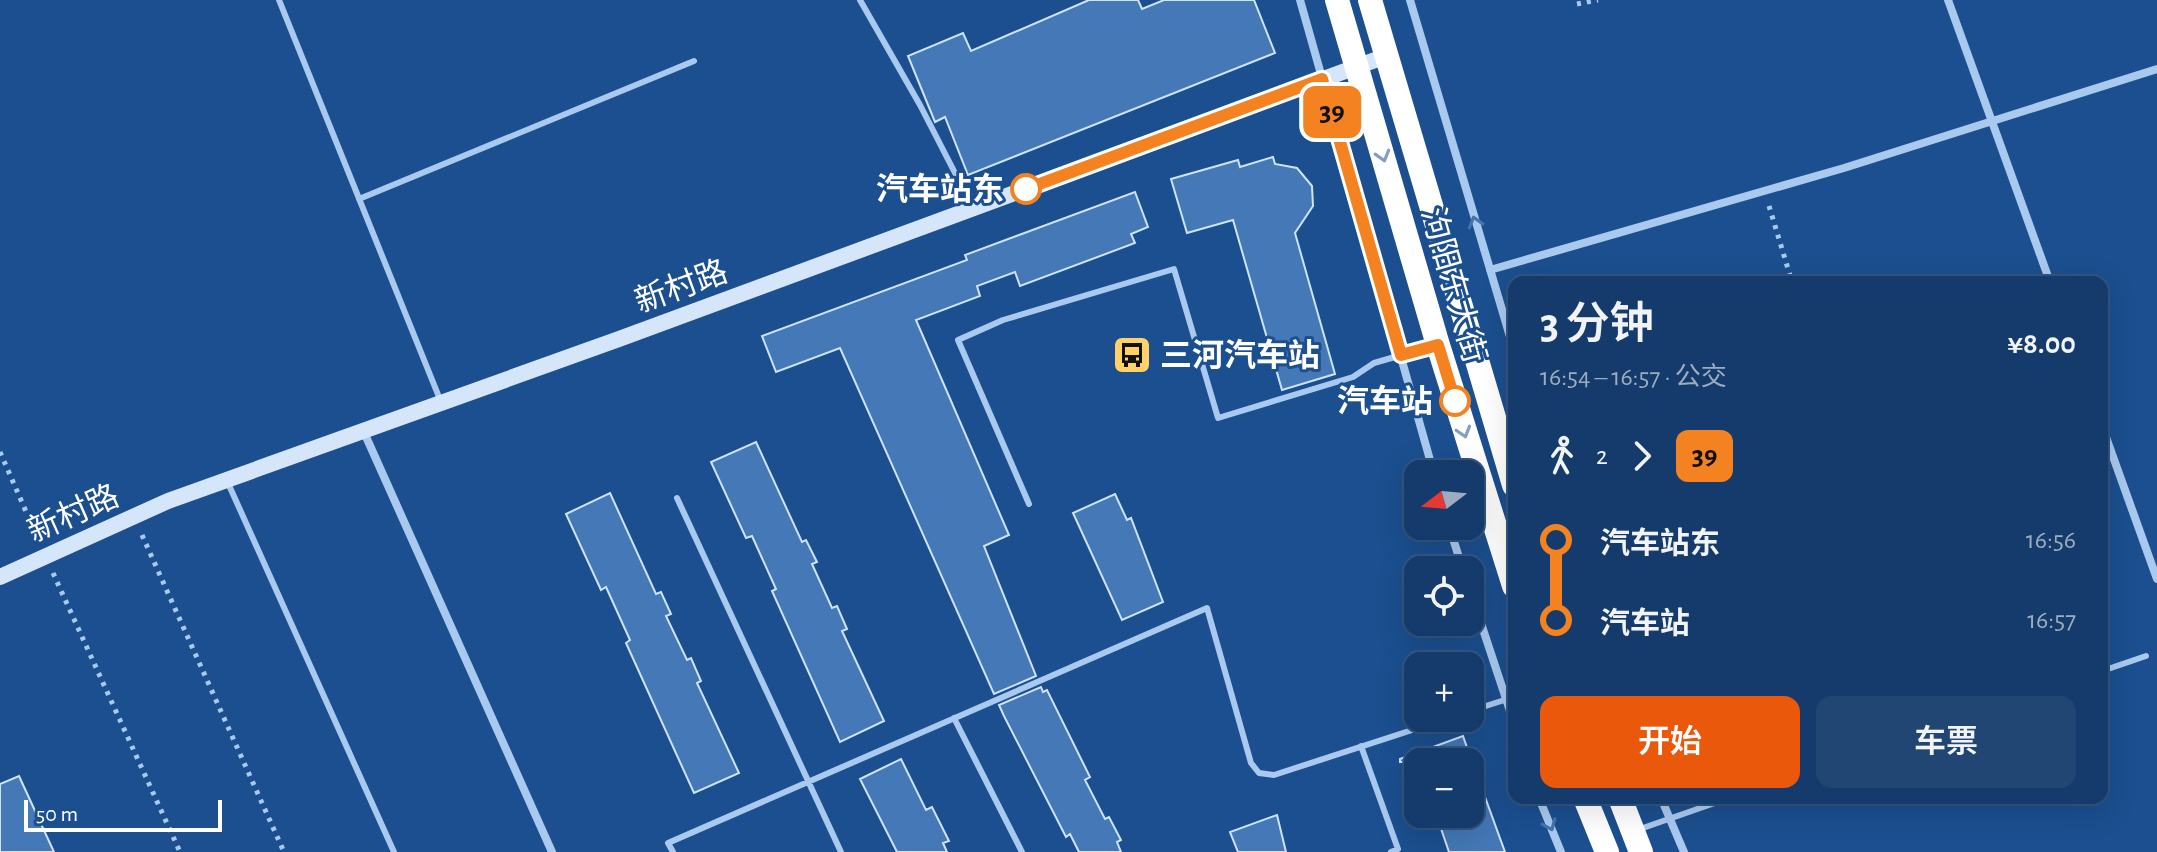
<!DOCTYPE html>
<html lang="zh">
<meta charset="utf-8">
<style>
:root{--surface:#143b6b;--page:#214673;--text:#f1f3f6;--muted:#9dadc1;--line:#33557e;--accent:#ea580c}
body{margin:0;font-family:"Alegreya Sans","Noto Sans SC",sans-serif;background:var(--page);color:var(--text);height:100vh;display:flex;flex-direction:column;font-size:30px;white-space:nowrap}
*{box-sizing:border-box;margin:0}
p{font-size:26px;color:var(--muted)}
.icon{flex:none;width:44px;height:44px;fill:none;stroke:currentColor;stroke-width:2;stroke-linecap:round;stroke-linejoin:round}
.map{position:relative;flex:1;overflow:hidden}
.sheet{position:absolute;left:1508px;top:276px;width:600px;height:528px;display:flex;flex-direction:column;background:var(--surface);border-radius:16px;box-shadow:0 8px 32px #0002,0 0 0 2px var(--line)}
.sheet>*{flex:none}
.badge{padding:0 16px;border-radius:12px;font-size:28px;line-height:52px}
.needle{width:52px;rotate:254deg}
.controls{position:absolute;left:1404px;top:460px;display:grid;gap:16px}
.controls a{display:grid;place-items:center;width:80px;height:80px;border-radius:16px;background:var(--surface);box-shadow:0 8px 32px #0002,0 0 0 2px var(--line);font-size:40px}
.scale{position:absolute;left:24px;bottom:20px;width:198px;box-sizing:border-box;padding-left:8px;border:4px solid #fff;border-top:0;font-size:22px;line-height:28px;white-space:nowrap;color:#fff;-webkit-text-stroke:6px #1b4f8f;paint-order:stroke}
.map>.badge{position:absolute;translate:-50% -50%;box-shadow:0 0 0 4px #fff}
.legs{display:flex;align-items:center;gap:12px;height:88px;padding:0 32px;font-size:26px}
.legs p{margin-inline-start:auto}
.summary{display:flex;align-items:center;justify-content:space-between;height:136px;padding:0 32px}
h1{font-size:44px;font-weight:600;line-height:60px}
.action{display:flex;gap:16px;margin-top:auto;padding:16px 32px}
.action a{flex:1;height:92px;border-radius:16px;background:var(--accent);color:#fff;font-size:32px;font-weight:600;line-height:92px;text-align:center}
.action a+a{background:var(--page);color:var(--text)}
ul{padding:0 32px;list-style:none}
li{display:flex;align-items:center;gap:28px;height:80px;font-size:30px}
li i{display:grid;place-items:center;width:12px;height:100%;margin:0 10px;background:currentColor}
li i::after{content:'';width:20px;height:20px;margin:-10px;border:6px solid;border-radius:50%;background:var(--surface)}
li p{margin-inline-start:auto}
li:first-child i{background:linear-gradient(#0000 50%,currentColor 0)}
li:last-child i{background:linear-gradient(currentColor 50%,#0000 0)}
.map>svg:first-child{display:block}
</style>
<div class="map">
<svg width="2157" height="852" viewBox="0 0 2157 852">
<rect width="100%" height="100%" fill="#1b4f8f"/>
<!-- building -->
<path fill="#4478b7" stroke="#cfe3fa" stroke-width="2" d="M1089 0H1138L1142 9 1164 0H1254L1275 53 968 175 945 117 935 122 908 56 963 33 971 51Z
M1273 157 1275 164 1297 168 1312 186 1313 206 1295 233 1335 374 1282 390 1233 220 1187 233 1171 179 1238 160 1240 167Z
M1135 192 1148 227 1131 234 1135 243 1020 286 1015 272 977 286 980 296 916 320 1009 535 984 546 1036 676 994 694 840 348 776 372 762 336 967 260 965 255Z
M756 442 802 542 806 540 817 562 812 564 832 608 837 606 847 629 842 631 884 721 840 742 772 591 776 589 752 536 746 538 711 462Z
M610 493 656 594 661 592 671 614 666 616 687 660 691 658 701 681 697 683 739 773 694 793 626 643 630 640 606 587 601 590 566 514Z
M1115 494 1127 520 1131 518 1163 602 1122 620 1073 513Z
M1041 687 1043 692 1047 690 1090 777 1085 780 1105 819 1109 817 1121 840 1117 842 1121 852H1079L1070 834 1066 837 1004 716 999 705Z
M1463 736 1472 762H1400V759Z
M901 759 926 810 932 807 949 841 943 843 947 852H897L860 779Z
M1473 764 1505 852H1449L1436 814H1470Z
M19 776 36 813 54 852H0V784Z
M1277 815 1286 852H1238L1230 832Z"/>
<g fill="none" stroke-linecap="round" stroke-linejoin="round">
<!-- path -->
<path stroke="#a9c9ee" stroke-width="5" stroke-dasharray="4 6" stroke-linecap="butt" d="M1577 4 1598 0
M1769 206 1792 282
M0 452 38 539
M142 535 284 852
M53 573 180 852"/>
<!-- lane -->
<path stroke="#a9c9ee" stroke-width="6" d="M279 0 441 402
M860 0 920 105 973 208
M359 199 694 61
M228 483 394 852
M677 498 841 852
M1029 504 958 340 1003 320 1174 269 1218 418 1353 377 1374 363 1433 346
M2102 671 2146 656
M1470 711 1514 697
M954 718 1022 852
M1361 746 1398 849 1391 852
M1640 829 1729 798
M673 852 668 843 1207 608 1251 763 1259 773 1274 775 1449 718"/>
<!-- street -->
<path stroke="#a9c9ee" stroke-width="8" d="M1300 0 1434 474
M1410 0 1514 350
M1948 0 2050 282
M1490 270 1844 168 2157 69
M2102 426 2157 579
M363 430 552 852
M1449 526 1463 570
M1470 590 1514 723
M1539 798 1561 852
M1661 798 1684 852"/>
<!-- secondary -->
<path stroke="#d6e6fa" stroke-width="16" d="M0 577 168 501 619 339 1386 56"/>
<!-- highway -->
<path stroke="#fff" stroke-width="24" d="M1337 0 1438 345 1514 586
M1370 0 1514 485
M1585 798 1607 852
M1620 798 1641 852"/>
</g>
<!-- one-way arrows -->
<defs><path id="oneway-chevron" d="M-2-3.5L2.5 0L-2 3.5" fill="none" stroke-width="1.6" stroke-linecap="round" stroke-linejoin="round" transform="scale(2)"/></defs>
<g stroke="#829ec1">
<use href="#oneway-chevron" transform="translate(1383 156) rotate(74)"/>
<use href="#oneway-chevron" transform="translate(1464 432) rotate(73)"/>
</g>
<g stroke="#4674ac">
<use href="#oneway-chevron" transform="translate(1475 222) rotate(-106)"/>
<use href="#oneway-chevron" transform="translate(1550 825) rotate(67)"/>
</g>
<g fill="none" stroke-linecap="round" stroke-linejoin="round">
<!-- line-1 casing -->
<g stroke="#fff" stroke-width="18">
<path id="line-1" d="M1026 189 1322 79 1401 355 1438 345 1455 401"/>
</g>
<!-- line-1 -->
<use href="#line-1" stroke="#f58220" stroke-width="12"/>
</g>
<!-- icons -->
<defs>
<g id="bus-square" transform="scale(2)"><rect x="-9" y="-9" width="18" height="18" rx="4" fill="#ffd166" stroke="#1b4f8f"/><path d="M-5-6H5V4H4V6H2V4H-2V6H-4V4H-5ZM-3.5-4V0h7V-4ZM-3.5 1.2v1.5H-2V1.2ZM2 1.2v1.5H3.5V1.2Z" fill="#111"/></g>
</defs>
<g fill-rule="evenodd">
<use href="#bus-square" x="1132" y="355"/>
</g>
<!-- markers -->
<g fill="#fff" stroke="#f58220" stroke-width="4">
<circle cx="1026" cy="189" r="14"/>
<circle cx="1455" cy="401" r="14"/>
</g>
<g text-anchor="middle" stroke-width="6" stroke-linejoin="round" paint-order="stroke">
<!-- stop labels -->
<g font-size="32" font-weight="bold" fill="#fff" stroke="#1b4f8f" text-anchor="end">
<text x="1004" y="200">汽车站东</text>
<text x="1433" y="412">汽车站</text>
</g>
<!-- street labels -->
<g font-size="32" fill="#fff" stroke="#1b4f8f">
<text transform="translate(1454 285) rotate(74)" y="11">泃阳东大街</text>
<text transform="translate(681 286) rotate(-20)" y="11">新村路</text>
<text transform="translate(73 513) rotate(-24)" y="11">新村路</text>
</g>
<!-- poi labels -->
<g font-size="32" font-weight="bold" fill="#fff" stroke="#1b4f8f" text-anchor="start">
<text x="1160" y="366">三河汽车站</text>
</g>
</g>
</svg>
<div class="controls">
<a><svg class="needle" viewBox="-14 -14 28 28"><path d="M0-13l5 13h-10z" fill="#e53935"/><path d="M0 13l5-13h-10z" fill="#9dadc1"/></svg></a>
<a><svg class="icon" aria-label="locate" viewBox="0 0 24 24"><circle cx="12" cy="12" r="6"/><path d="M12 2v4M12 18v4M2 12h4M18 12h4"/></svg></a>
<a>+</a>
<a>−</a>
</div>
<div class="scale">50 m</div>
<b class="badge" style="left:1332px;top:112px;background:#f58220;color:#111">39</b>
<section class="sheet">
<div class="summary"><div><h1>3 分钟</h1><p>16:54 – 16:57 · 公交</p></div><b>¥8.00</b></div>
<div class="legs"><svg class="icon" aria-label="walk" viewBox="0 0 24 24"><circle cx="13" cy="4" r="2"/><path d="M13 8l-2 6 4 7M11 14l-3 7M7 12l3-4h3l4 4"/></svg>2<svg class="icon" aria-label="forward" viewBox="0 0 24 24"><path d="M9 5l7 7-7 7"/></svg><b class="badge" style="background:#f58220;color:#111">39</b></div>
<ul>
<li><i style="color:#f58220"></i><b>汽车站东</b><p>16:56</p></li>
<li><i style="color:#f58220"></i><b>汽车站</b><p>16:57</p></li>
</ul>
<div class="action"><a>开始</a><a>车票</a></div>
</section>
</div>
